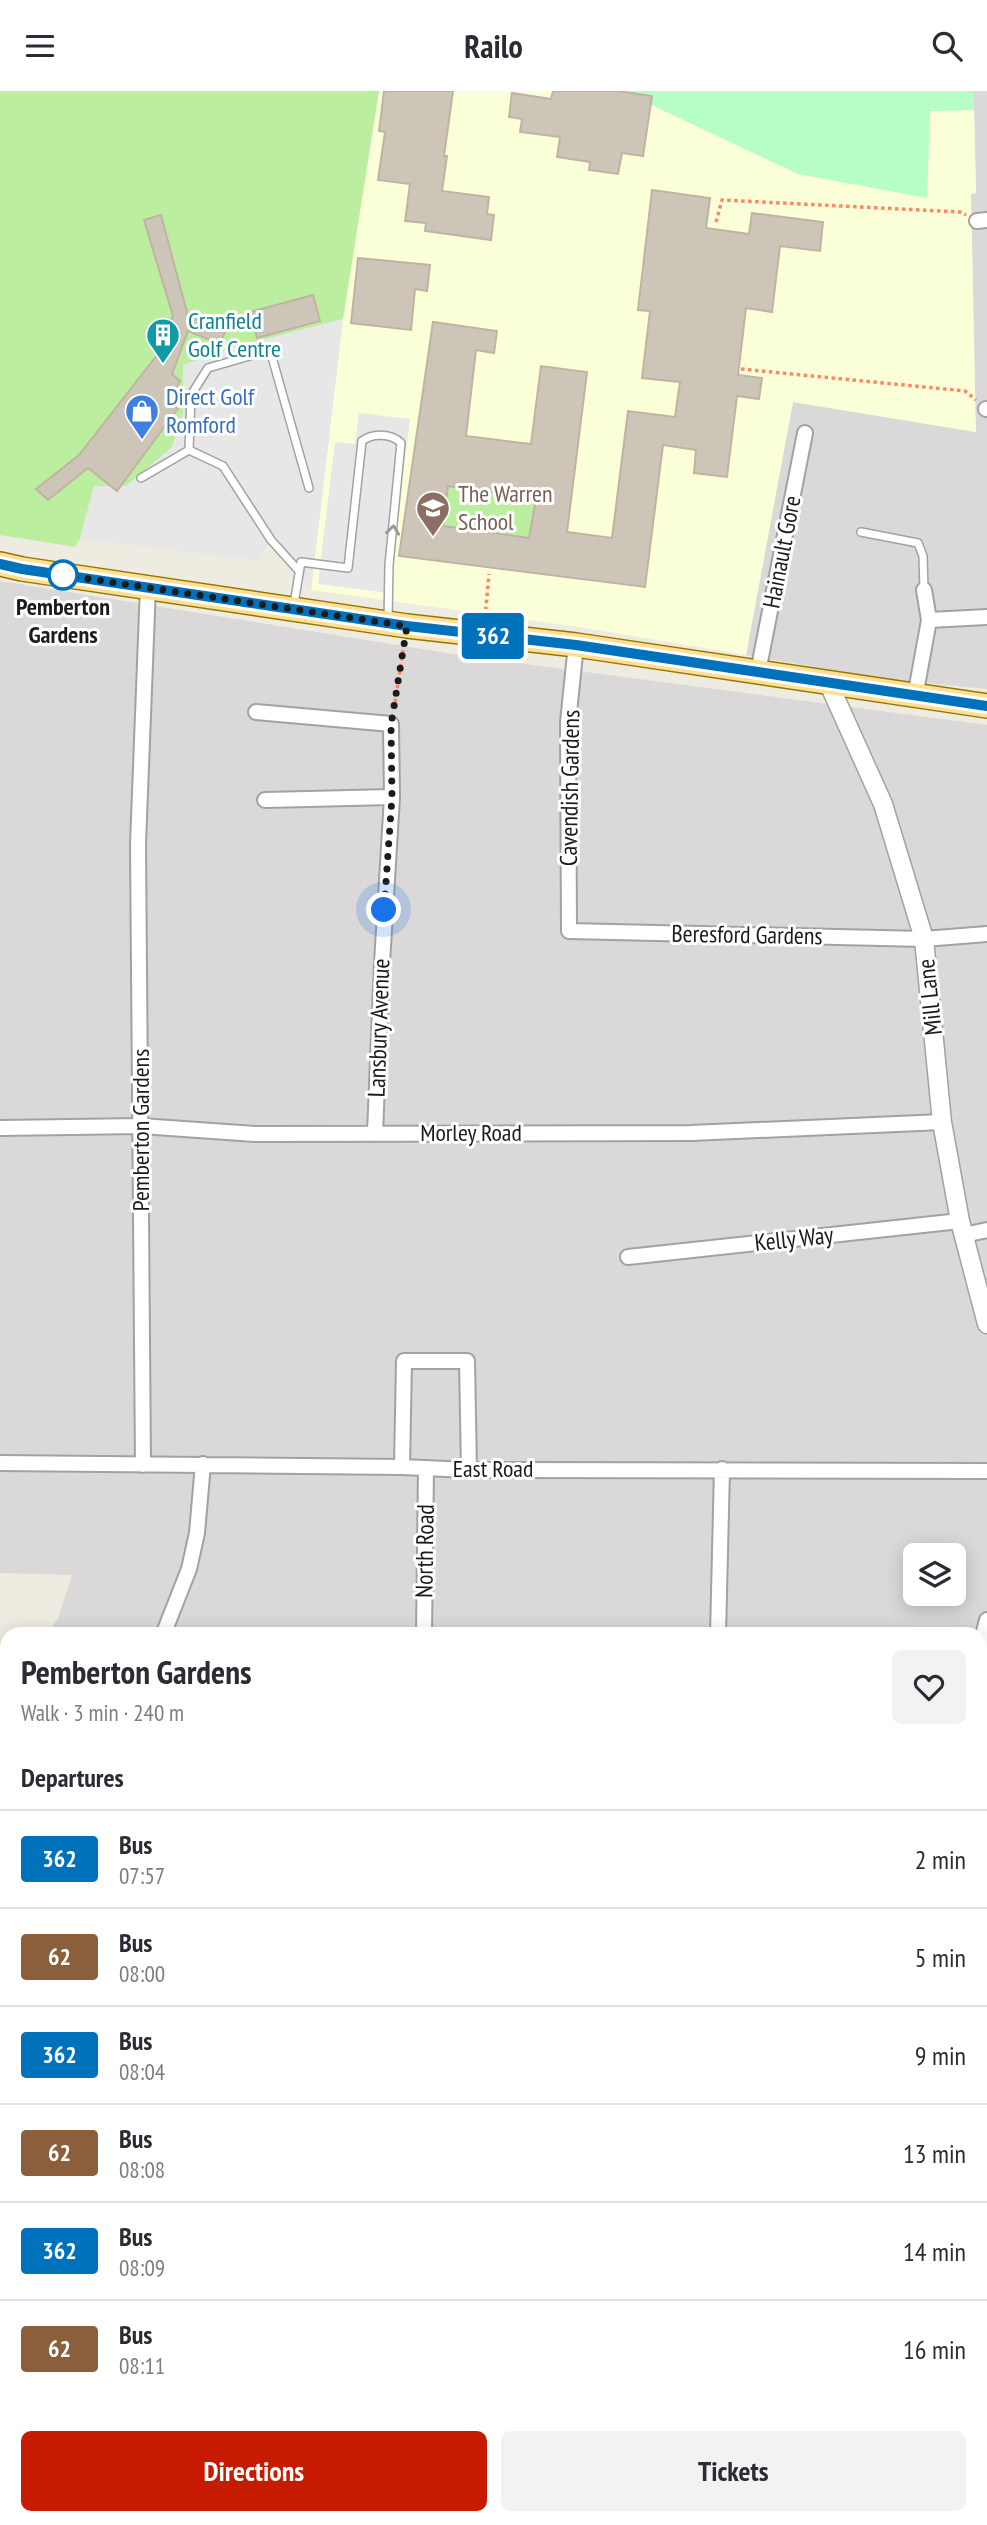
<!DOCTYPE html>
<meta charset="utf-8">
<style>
:root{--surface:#fff;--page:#f2f2f3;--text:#2b2b33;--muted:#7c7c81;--line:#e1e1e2;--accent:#c71b00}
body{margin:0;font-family:"PT Sans Narrow",sans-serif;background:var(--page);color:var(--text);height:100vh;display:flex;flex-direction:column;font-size:26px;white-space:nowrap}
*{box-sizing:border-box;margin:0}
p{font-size:23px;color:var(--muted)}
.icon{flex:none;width:38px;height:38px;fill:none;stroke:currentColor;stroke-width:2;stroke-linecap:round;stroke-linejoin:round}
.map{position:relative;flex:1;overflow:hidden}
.details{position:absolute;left:0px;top:1536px;width:987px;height:898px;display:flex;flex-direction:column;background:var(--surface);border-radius:21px 21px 0 0;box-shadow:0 4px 18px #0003}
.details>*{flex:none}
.badge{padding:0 14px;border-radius:5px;font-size:24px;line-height:46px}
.fabs{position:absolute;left:903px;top:1452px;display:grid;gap:14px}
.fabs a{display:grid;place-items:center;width:63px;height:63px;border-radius:10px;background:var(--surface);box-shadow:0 4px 18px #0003;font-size:35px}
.you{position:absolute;width:35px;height:35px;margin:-18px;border:5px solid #fff;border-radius:50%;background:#1a73e8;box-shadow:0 0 0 10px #1a73e833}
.map>.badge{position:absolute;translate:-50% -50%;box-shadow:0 0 0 4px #fff}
h2{padding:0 21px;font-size:26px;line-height:63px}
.round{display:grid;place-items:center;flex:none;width:74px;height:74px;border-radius:10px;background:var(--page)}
.headline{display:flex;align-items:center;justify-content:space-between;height:119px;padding:0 21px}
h1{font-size:33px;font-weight:600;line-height:52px}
.cta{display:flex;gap:14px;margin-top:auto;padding:14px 21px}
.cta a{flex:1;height:80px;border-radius:10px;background:var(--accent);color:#fff;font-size:28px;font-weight:600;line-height:80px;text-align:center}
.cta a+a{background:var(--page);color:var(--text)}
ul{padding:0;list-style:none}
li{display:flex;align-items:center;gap:21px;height:98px;padding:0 21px;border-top:2px solid var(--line)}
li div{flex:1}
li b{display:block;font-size:26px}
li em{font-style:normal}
li .badge{min-width:77px;font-weight:700;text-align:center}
header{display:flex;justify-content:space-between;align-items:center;height:91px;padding:0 21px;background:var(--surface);font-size:32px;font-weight:600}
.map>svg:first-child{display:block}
</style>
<header><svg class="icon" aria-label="menu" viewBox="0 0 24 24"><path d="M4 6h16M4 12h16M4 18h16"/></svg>Railo<svg class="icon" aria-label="search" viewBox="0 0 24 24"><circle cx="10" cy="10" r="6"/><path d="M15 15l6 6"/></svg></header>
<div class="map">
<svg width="987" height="2434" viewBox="0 0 987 2434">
<rect width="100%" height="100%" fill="#eeebe0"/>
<!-- residential -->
<path fill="#dad8d8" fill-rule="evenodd" d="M974 0H987V598L885 588 746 564 793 311 975 341 971 103 976 102Z
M0 490 465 565 987 634V1993L980 1992V1544L46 1543 58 1528 72 1484 0 1482ZM915 1465H954V1503H915Z
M7 1593V1790L0 1788V1602Z
M0 1789 7 1808V2427H241L244 2434H0Z"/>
<!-- education -->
<path fill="#faffd8" d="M379 0H622L798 83 927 106 930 20 974 19 976 102 971 103 976 341 793 311 746 564 572 535 311 499 343 228Z"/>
<!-- grass -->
<path fill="#bceea0" d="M0 0H379L343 228 227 258 184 274 183 323 172 357 126 395H94L80 448 75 456 0 444Z
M448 395 536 408 529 447 443 435Z"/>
<!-- park -->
<path fill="#b7fec6" d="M622 0H974V19L930 20 927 107 798 83Z
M980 1992 987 1993V2434H244L241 2427H980Z"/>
<!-- parking -->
<path fill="#e7e7e7" d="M343 228 311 499 271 450 257 469 80 448 94 395H126L172 356 183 323V274L227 258Z
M359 322 410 328 388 502 318 493 335 351 355 353Z"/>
<!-- building -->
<path fill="#cec5b9" stroke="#c1b3a1" stroke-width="2" fill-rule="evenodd" d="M384 0H453L444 65H447L442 100 489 106 487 123 494 124 491 149 425 140 426 132 405 130 410 93 378 89 385 41 379 40Z
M553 0H618L652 5 643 65 622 62 618 83 589 79 590 71 557 66 560 46 520 41 522 28 509 26 512 2 551 8Z
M652 99 710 107 706 137 749 143 752 122 823 131 820 160 780 155 772 221 746 217 738 284 762 287 759 308 737 305 727 386 694 382 696 359 663 354 645 496 399 465 433 231 497 240 494 262 476 259 466 345 531 353 541 275 587 281 567 441 612 447 628 320 675 326 680 291 642 287 650 220 638 219ZM448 395 536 408 529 447 443 435Z
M161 124 188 225 227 237 220 253 188 240 172 283 180 290 173 304 182 312 117 400 88 377 48 409 36 398 79 364 157 264 173 225 144 129Z
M358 167 430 174 427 200 415 198 411 239 351 232Z
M313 204 320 230 257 247 250 221Z"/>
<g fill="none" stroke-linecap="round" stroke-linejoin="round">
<!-- service casing -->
<g stroke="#a2a2a2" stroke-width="10">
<path id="service" d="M189 359 191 304 208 277 270 259 309 397
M141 387 189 359 223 375 271 449 299 480
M861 441 918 452 923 465 924 499
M294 513 301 471 348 477 362 350C372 342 391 342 401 352L389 474 388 530"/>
</g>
<!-- minor casing -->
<g stroke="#a2a2a2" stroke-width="18">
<path id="minor" d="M977 130 987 129
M986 318H987
M929 529 987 526
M576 554 568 631 569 840 924 848 987 843
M758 581 805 342
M915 606 929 529 924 499
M256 621 391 633 392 706 382 872 375 1042
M265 709 392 706
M0 1037 141 1035 255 1043 691 1042 942 1031
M964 1144 987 1139
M628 1166 960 1130
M0 1372 402 1376 469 1379 987 1380
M143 1374 138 753 148 495
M402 1376 404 1270H467L469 1379
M163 1544 189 1478 197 1442 203 1373
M424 1544 426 1377
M718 1544 722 1378
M980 1556 987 1529
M980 1860 987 1863
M0 2073 7 2091
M0 2366H7
M131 2427 133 2434"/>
</g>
<!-- tertiary casing -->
<g stroke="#a2a2a2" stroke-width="21">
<path id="tertiary" d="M828 591 883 713 924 848 942 1031 960 1130 987 1233"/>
</g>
<!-- primary casing -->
<g stroke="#937600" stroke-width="26">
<path id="primary" d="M0 473 22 478 407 535 576 554 987 615"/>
</g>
<!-- path -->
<path stroke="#ff8660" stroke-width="3.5" stroke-dasharray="3.5 3.5" stroke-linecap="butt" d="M716 131 722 109 960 121 966 124
M741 278 965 300 976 309
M485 526 489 483
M394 618 404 553
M0 1802 7 1803
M980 2148 987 2151"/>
<!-- service -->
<use href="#service" stroke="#fff" stroke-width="7"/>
<!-- minor -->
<use href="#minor" stroke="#fff" stroke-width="14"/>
<!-- tertiary -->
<use href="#tertiary" stroke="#fff" stroke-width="18"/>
<!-- primary -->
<use href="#primary" stroke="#ffdf94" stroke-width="23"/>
</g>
<!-- one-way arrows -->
<defs><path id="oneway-chevron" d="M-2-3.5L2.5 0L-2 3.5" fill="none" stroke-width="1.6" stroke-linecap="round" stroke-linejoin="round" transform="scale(1.75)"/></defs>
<use stroke="#989898" href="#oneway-chevron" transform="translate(393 439) rotate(-83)"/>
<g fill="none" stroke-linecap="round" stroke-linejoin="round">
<!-- line casing -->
<g stroke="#fff" stroke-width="16">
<path id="line" d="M0 473 22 478 407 535 576 554 987 615"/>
</g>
<!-- line -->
<use href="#line" stroke="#0072bc" stroke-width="10"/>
<!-- walk -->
<path stroke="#1b1b1b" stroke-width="7" stroke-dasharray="0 12.6" d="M63 484 407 535 391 634 392 706 384 819"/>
</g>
<!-- icons -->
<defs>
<g id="building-pin" transform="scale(1.75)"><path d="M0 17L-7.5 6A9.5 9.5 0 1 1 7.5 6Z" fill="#0f9aa8" stroke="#fff"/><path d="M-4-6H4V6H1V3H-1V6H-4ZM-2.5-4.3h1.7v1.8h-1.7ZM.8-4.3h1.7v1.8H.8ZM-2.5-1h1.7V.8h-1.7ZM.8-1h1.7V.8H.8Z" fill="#fff"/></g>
<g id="shop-pin" transform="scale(1.75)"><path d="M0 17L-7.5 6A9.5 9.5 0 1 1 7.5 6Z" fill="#3f7fe0" stroke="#fff"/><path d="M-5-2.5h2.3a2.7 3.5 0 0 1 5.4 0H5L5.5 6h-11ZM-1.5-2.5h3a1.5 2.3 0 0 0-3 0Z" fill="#fff"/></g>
<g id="school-pin" transform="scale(1.75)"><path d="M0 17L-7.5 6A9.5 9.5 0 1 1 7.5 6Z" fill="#8d6e63" stroke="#fff"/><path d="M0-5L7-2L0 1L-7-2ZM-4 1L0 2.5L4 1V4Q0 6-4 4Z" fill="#fff"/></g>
</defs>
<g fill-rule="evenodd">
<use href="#building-pin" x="163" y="244"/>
<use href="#shop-pin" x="142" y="320"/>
<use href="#school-pin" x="433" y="417"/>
</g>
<!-- markers -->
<circle fill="#fff" stroke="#0072bc" stroke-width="3.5" cx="63" cy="484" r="14"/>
<g text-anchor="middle" stroke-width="6" stroke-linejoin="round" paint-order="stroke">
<!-- culture labels -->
<g font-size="24" fill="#0d838f" stroke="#fff" text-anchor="start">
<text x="188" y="238">Cranfield<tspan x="188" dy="28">Golf Centre</tspan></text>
</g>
<!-- shop labels -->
<g font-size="24" fill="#366cbe" stroke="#fff" text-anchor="start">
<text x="166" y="314">Direct Golf<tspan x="166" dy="28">Romford</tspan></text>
</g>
<!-- education labels -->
<g font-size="24" fill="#785e54" stroke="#fff" text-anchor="start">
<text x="458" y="411">The Warren<tspan x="458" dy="28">School</tspan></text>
</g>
<!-- street labels -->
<g font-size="24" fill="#1b1b1b" stroke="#fff">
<text transform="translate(782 461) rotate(-79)" y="8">Hainault Gore</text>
<text transform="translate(570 697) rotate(-89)" y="8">Cavendish Gardens</text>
<text transform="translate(747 844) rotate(1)" y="8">Beresford Gardens</text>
<text transform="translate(930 906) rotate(-96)" y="8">Mill Lane</text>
<text transform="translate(379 937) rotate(-88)" y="8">Lansbury Avenue</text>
<text transform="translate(141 1039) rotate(-90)" y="8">Pemberton Gardens</text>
<text x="471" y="1050">Morley Road</text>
<text transform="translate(794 1148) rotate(-6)" y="8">Kelly Way</text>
<text x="493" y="1386">East Road</text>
<text transform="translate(425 1460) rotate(-89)" y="8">North Road</text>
</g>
<!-- stop labels -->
<g font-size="24" font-weight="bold" fill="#1b1b1b" stroke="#fff">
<text x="63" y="524">Pemberton<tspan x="63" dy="28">Gardens</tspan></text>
</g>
</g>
</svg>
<div class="fabs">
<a><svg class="icon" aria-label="layers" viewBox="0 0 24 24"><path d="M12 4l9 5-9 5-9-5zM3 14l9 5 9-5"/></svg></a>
</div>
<div class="you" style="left:384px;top:819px"></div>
<b class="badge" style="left:493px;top:545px;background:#0072bc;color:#fff">362</b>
<section class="details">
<div class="headline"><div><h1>Pemberton Gardens</h1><p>Walk · 3 min · 240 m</p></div><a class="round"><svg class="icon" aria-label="heart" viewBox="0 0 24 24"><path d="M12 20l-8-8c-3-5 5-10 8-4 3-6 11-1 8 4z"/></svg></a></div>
<h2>Departures</h2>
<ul>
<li><span class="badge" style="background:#0072bc;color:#fff">362</span><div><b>Bus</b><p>07:57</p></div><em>2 min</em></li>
<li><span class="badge" style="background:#8b5e3c;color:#fff">62</span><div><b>Bus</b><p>08:00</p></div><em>5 min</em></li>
<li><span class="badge" style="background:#0072bc;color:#fff">362</span><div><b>Bus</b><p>08:04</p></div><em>9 min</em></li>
<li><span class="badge" style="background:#8b5e3c;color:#fff">62</span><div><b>Bus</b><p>08:08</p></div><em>13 min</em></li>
<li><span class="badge" style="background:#0072bc;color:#fff">362</span><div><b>Bus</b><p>08:09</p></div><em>14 min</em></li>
<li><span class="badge" style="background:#8b5e3c;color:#fff">62</span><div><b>Bus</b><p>08:11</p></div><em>16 min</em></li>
</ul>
<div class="cta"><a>Directions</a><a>Tickets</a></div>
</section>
</div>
